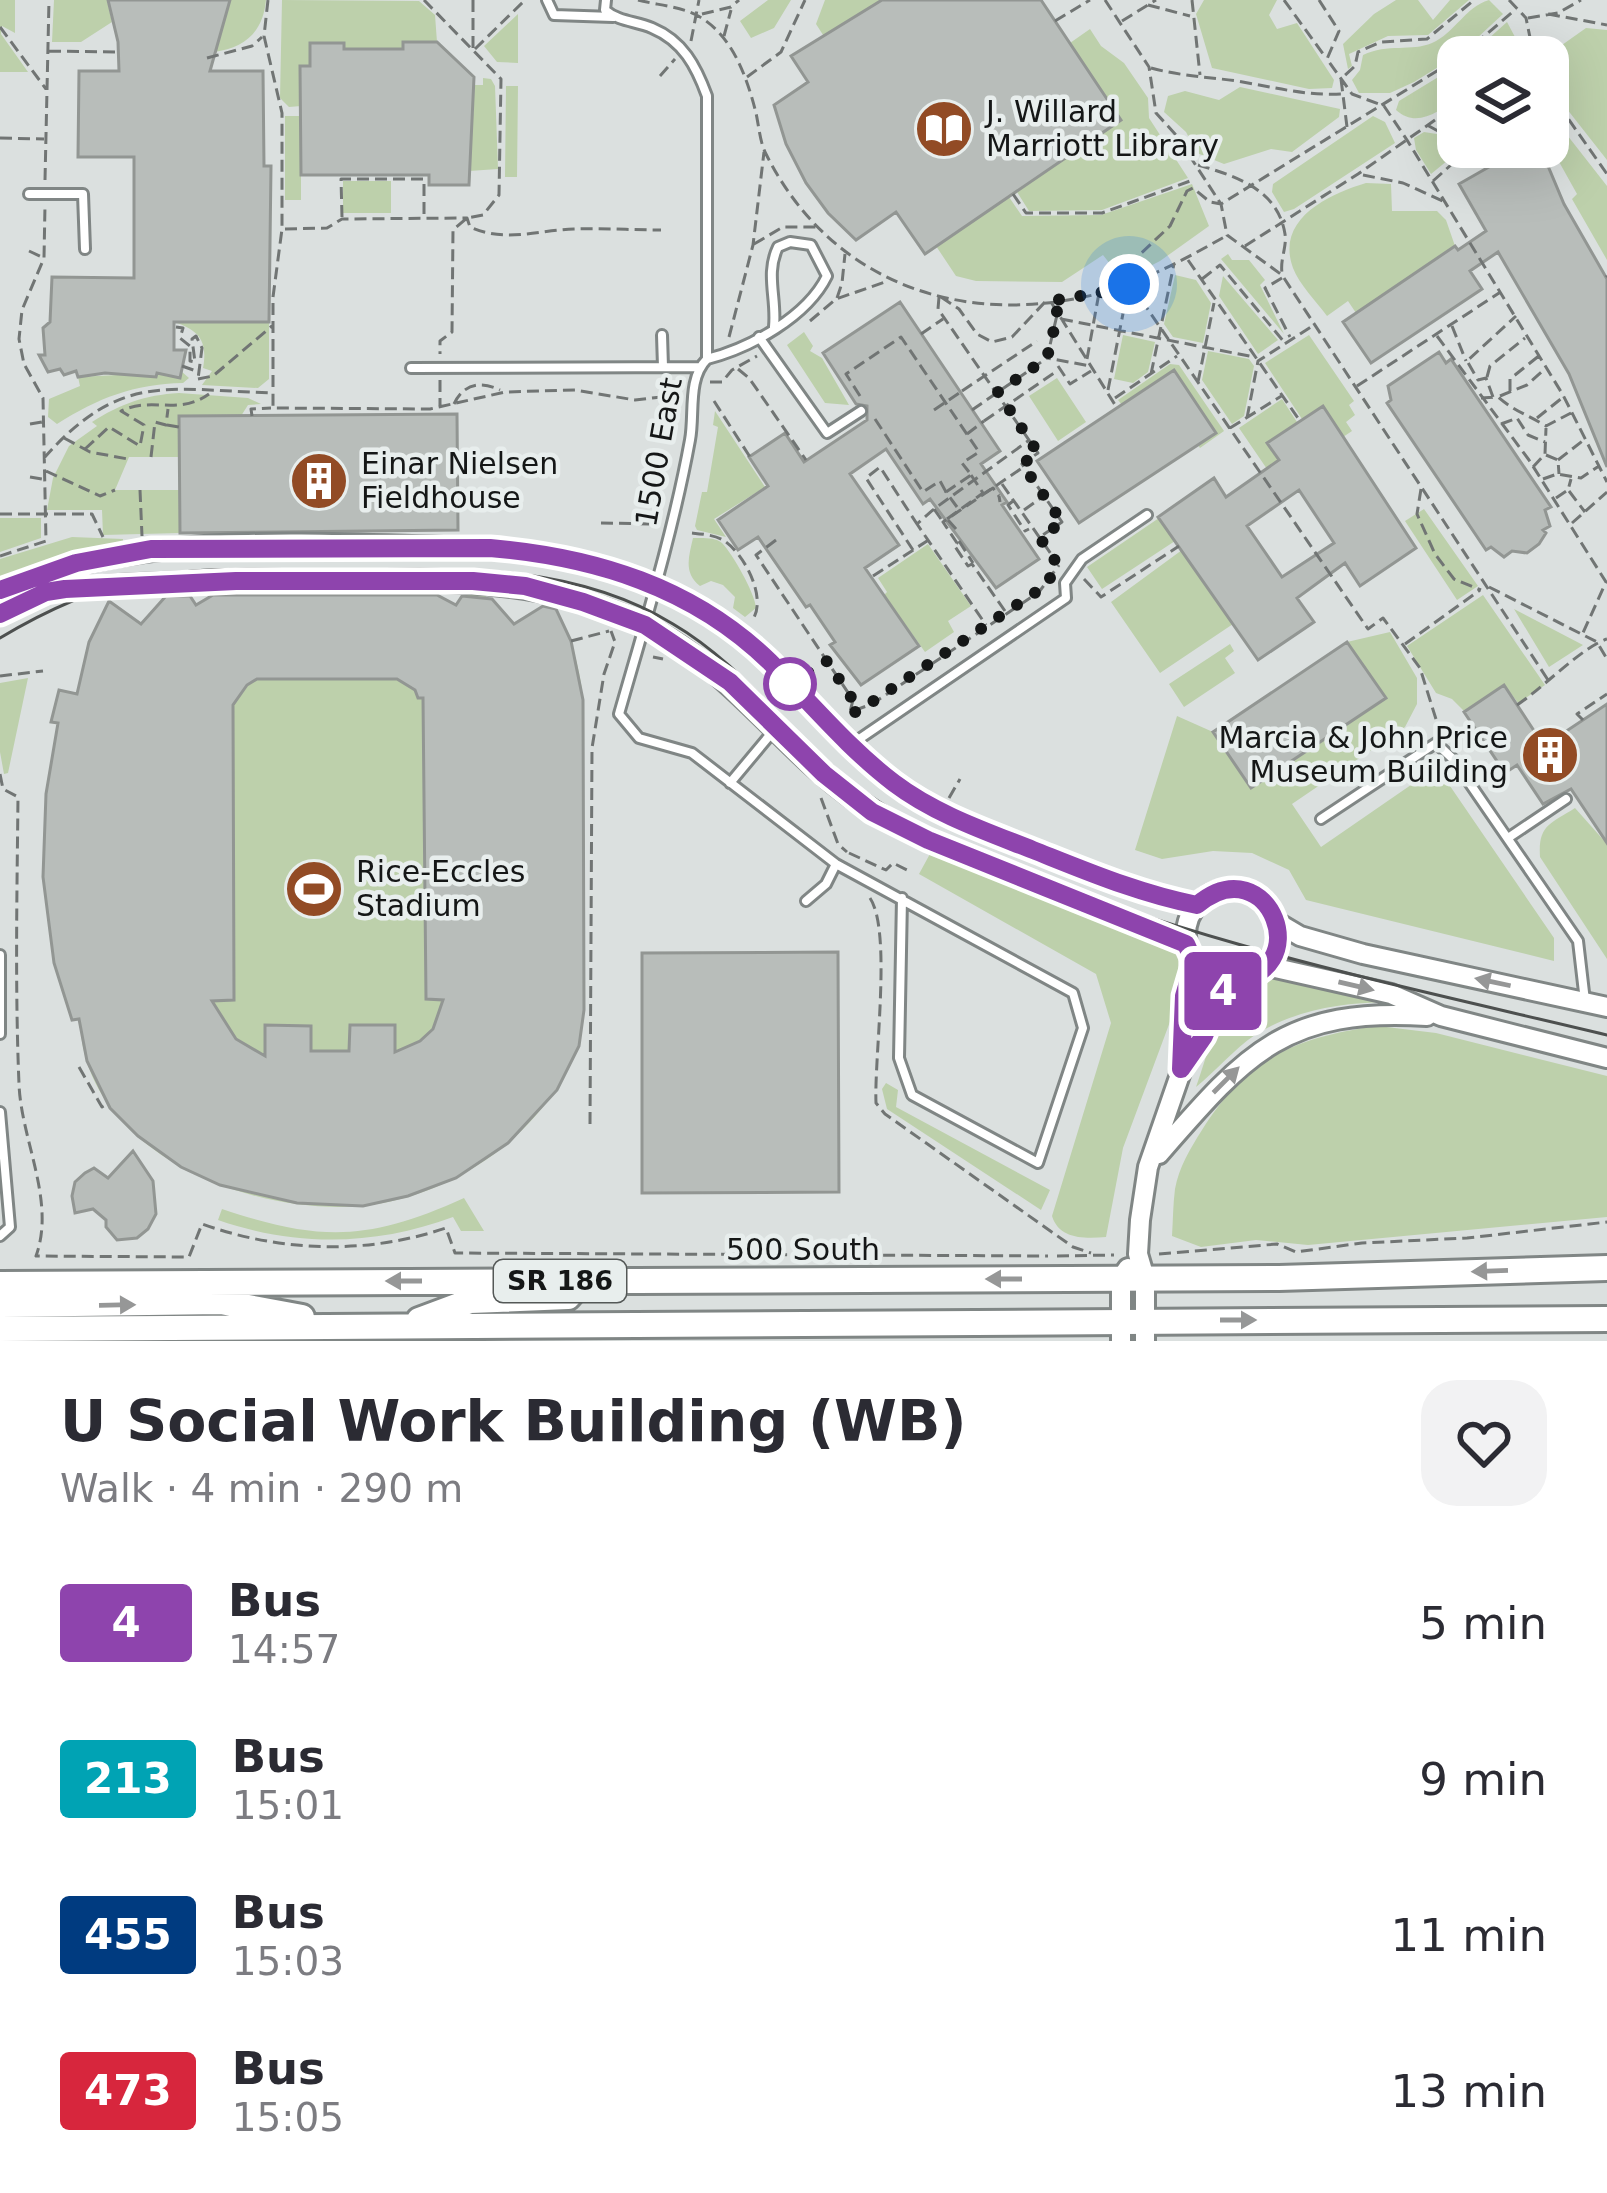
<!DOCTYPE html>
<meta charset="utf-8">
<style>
:root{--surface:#fff;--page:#f2f2f3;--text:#2b2b33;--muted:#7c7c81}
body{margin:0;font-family:"DejaVu Sans",sans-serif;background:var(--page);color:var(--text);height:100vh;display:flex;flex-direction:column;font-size:45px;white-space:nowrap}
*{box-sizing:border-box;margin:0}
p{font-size:39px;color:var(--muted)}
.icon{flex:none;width:66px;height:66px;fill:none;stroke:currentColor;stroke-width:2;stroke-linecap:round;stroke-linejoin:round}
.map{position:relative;height:1341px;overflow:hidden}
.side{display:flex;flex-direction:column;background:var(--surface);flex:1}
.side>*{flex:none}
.badge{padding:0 24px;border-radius:9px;font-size:42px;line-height:78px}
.fabs{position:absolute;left:1437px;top:36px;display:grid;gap:24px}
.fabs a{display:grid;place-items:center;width:132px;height:132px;border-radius:24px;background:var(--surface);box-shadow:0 12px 48px #0002;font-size:60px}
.you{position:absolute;width:60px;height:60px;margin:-30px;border:9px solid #fff;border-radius:50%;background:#1a73e8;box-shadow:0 0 0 18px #1a73e833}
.map>.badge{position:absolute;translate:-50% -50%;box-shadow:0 0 0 6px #fff}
.round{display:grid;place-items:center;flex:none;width:126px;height:126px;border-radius:36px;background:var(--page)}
.headline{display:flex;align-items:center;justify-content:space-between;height:204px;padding:0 60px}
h1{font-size:57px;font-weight:800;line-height:90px}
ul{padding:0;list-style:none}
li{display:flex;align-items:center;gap:36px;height:156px;padding:0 60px}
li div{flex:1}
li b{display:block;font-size:45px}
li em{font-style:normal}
li .badge{min-width:132px;font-weight:700;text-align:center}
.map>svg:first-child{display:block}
</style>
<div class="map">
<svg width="1607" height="1341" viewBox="0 0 1607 1341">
<rect width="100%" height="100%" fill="#dbe0df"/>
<!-- green -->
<path fill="#bdd0ab" d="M0 0H15V33L2 26 1 34 28 72H0Z
M54 0H107L112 22 81 42H52Z
M230 0H266C263 32 245 48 214 52Z
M282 0 419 1 435 15 437 42H404L403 49H344L343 43H310V66H300L301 106 289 107 280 98Z
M768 0H791L774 28 751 38 740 21Z
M825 0H881L825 38 816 24Z
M1204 0H1277L1269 15 1277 29 1297 23 1334 80 1332 88 1309 89 1212 68 1196 14Z
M1396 0H1418L1433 20 1450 0H1469L1428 35 1388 36 1349 54 1352 66 1348 69 1343 44 1374 14Z
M1489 0 1503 14 1461 53 1414 82 1390 93H1359L1352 80 1360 70 1363 55C1388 43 1411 52 1432 43 1455 33 1465 7 1489 0Z
M518 14V63L497 62 484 46Z
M1507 22 1523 52 1517 57H1468Z
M1586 28 1607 30V160L1563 104 1548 74 1545 57Z
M1090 29 1101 46 1124 63 1148 98 1149 118 1188 178 1102 210 1029 211 1017 192 1121 120 1070 43Z
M1458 65V98C1439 111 1417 129 1396 110L1399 101Z
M483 78 491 79 495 86 498 169 469 171 474 102 459 93H474V85H483Z
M506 86H518L517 177H505Z
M1240 87 1340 109 1339 117 1292 152 1271 149 1224 164 1197 153 1186 132 1164 112 1168 96 1185 91 1219 100Z
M285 116H301V200H285Z
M1373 116 1385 122 1395 143 1294 209 1284 212 1272 192 1273 184Z
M1553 117 1607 186V260L1572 199 1577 194 1548 142V119Z
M1424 132 1443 135 1458 132V147H1464L1431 174 1416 150 1414 138Z
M391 181V213H343V181Z
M1366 183 1391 184 1392 211H1437L1446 220 1455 246 1356 313 1348 301 1327 316C1316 301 1299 284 1293 268 1275 219 1329 194 1366 183Z
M1192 184 1209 226 1160 261 1131 276 1122 265 1114 269 1103 255 1062 282 976 281 956 276 936 246 1009 197 1022 216 1101 215Z
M1228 254 1232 260H1249L1265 280 1260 285 1284 334 1221 259Z
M1175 275 1196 280 1211 303 1203 343 1173 337 1164 324Z
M1223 276 1278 340 1258 354 1219 296Z
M174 322H269V379L258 388 202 385 212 371 203 368C208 341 199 330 174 322Z
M804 332 813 346 810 351 822 358 849 405 825 403 787 345Z
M1123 335 1155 342 1148 372 1133 383 1114 379Z
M1309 335 1354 401 1349 405 1355 415 1346 422 1352 431 1343 437 1323 406 1302 419 1265 363Z
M1208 351 1249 359 1254 366 1244 416 1232 424 1202 380Z
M1170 364 1179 365 1224 431 1200 448 1198 445 1216 432 1174 371 1122 405 1118 400Z
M181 371 189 378 183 383C134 384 98 398 57 424L48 417 49 399 80 386 78 377 157 373 179 378Z
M1057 378 1086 422 1058 441 1029 396Z
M179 393 248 398 261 404 248 405 241 416 180 457H129L115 490H180V533L103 535 102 510H47L53 478 69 446 97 426 92 422C120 404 145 395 179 393Z
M1282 399 1297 422 1268 443 1279 460 1267 469 1239 428Z
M715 411 765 487 714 519 726 537 697 530 695 526 702 492H707L718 427 713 425Z
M1424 509 1478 586 1457 600 1405 521Z
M0 518H41V538L0 552Z
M1159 518 1175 541 1102 589 1087 567Z
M72 537 123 539V547L61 559 0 581V559Z
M693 538C702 538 715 537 722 543 732 553 755 593 756 608L745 617 733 608 735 597 723 585 711 581 700 586C683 573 689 556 693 538Z
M928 544 971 606 948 621 954 632 925 652 884 595 887 592 878 578Z
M1182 550 1233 624 1160 673 1111 602Z
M183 583 196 604 226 590 416 588 456 605 472 583 514 624 551 601C569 633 580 663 583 700L584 1010C572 1116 464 1196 362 1206 249 1216 82 1151 80 1019L72 1020C39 917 37 830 58 724L51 722 59 690 77 693 89 642 109 601 141 624Z
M1483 595 1545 685 1518 703 1504 684 1464 711 1452 699 1436 693 1407 646Z
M1514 609 1583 645 1549 667Z
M1390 632 1417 678V704L1405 727 1292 804 1321 847 1437 767 1554 938V961L1306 900 1289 870 1252 853 1213 851 1162 859 1135 850 1177 716 1213 732 1252 787 1385 698 1347 642Z
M1230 644 1234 651 1225 658 1235 673 1184 707 1169 684Z
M28 678 8 773 4 774 0 752V683Z
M1575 808 1607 844V959L1540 857C1538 825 1550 824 1575 808Z
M931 852 1175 950 1187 976 1123 1148 1106 1237C1084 1239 1059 1239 1052 1216L1111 1023 1096 974 919 874Z
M1279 977 1386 1002C1340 1003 1295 1010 1255 1035 1234 1049 1216 1071 1196 1087 1218 1026 1212 1001 1279 977Z
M1378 1026 1436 1033 1607 1076V1217L1308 1245 1256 1240 1201 1247 1172 1236C1173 1220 1173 1204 1175 1189 1179 1167 1190 1149 1202 1130 1247 1058 1296 1037 1378 1026Z
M886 1083 898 1090 896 1107 1050 1190 1041 1210 887 1109 882 1089Z
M464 1198 484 1231H461L453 1217C375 1246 296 1247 218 1220L222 1209C321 1242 369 1241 464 1198Z"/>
<!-- building -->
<path fill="#b8bdba" stroke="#929693" stroke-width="3" fill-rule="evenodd" d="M108 0H230L210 71H263L264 166H271L269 322H174V350H186L180 378 157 373 156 377 105 373 78 377 76 371 64 375 60 369 48 372 39 355H45L43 328 50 322 52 277 134 278V157H78L79 71H119L118 42Z
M882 0H1041L1121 120 925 254 896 212 856 240 828 213 806 183 786 144 774 105 808 82 791 56Z
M403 42H437L474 77 469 185H429V175H301L300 66H310V43H344V49H403Z
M1524 147H1540L1564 204 1607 279V467L1569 374 1498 252 1470 271 1482 289 1371 363 1343 322 1455 246 1458 250 1486 231 1459 184Z
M900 302 1000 451 981 464 1007 502 1002 505 1039 559 996 588 930 499 923 504 886 449 850 474 899 545 865 568 919 646 861 685 830 645 835 642 810 605 806 607 758 537 738 550 718 520 768 486 749 457 785 433 804 462 867 420V406L856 404 823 353Z
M1439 352 1446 363 1451 359 1551 507 1545 510 1550 526 1543 530 1546 533 1539 544 1527 553 1512 551 1504 557 1491 547 1486 550 1387 403 1391 400 1388 386Z
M1174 370 1216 433 1079 523 1037 461Z
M1323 406 1416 548 1360 586 1345 563 1297 598 1314 622 1258 660 1158 517 1214 478 1226 497 1279 460 1267 443ZM1299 490 1334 543 1282 577 1247 526Z
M457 414 458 530 180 533 179 416Z
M213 595H437L456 605 462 596 492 599 514 624 543 606 556 609 571 641 583 700 584 1010 579 1046 557 1090 508 1143 456 1178 408 1196 363 1206 297 1203 220 1185 181 1167 138 1136 110 1108 87 1061 79 1019 72 1020 54 963 43 877 46 794 58 723 51 722 59 690 77 694 89 642 109 601 141 624 166 596H190L196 605ZM257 679H397L415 690 418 698H423L426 999 443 1000 433 1029 420 1041 395 1052V1025H350L349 1051H311V1026L265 1025V1056L236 1039 212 1001 234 1000 233 705 247 685Z
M1347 642 1386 698 1251 788 1213 732Z
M1504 685 1544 746 1607 704V843L1571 789 1543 804 1517 765 1505 773 1464 712Z
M838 952 839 1192 642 1193V953Z
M133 1151 153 1181 156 1214 148 1229 137 1238 117 1240 106 1227V1220L93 1209 75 1213 72 1196 75 1182 85 1173 94 1168 108 1178Z"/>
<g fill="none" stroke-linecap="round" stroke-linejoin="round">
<!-- service casing -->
<g stroke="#808685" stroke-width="14">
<path id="service" d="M547 0 554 15 613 17
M606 0 605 10C619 22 636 21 652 28 683 41 696 66 707 96V359
M29 194H83L85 249
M662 335 663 367
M759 337 827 433 861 411
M707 359C687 379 695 414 690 440 673 533 645 623 619 714L639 738 692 753 836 864 1073 993 1083 1028 1038 1163 912 1095 899 1058 902 898
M707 359C750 348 807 317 827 276L811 245 790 242 778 247C765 274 777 298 774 327
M411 368 699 367
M852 744 1066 598 1065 583 1082 559 1147 515
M730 783 775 729
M1321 819 1436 743 1453 759 1578 941 1585 1001
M1508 838 1566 799
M806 901 826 884 836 864
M0 955V1034
M0 1112 10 1227 0 1236"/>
</g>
<!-- tertiary casing -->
<g stroke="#808685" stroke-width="24">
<path id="tertiary" d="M0 590C150 526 329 546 490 548 595 557 693 587 770 662 811 703 848 748 894 783 935 815 985 831 1033 850 1086 871 1140 894 1197 905
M0 614 46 592 65 589C153 581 241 581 329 581 428 581 524 577 617 613 729 655 781 757 875 813 917 838 964 854 1008 872 1068 896 1127 920 1186 944
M1186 935a46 46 0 1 1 92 0a46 46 0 1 1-92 0Z
M1278 923 1300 936 1363 954 1607 1007
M1267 966 1391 994 1441 1016 1607 1058
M1182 1069 1204 1036 1227 981
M1159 1154C1246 1054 1285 1007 1427 1016
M1121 1341V1278L1128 1268
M1145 1341V1278L1138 1254 1140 1220 1148 1167 1182 1069 1184 996 1194 962"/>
</g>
<!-- primary casing -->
<g stroke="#808685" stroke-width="30">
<path id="primary" d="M0 1284 1279 1278 1607 1268
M0 1305 221 1302 302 1317
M419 1320 470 1301 568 1297 583 1280
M0 1329 1607 1319"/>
</g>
<!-- path -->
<path stroke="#717574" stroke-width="3" stroke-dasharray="12 6" stroke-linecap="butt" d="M268 0 264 36 282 113V229L273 297V391
M424 0 501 79 499 195 483 215 467 218 453 230 452 332 440 341V354
M473 0V49
M638 0C657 5 684 7 700 17 732 36 746 75 755 109 759 124 759 140 766 154 831 284 964 329 1101 293 1145 281 1187 258 1226 236
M1105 0 1149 67 1156 113 1176 135 1221 204 1227 235 1282 275 1550 683
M1192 0 1200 75
M1284 0 1326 58
M1319 0 1339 31 1327 59 1352 94 1384 106 1407 140 1563 395 1607 482
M1509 0 1526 18 1534 57
M1148 5 1190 16
M702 14 731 7 739 0
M1548 14 1607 25
M1528 18 1558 13 1581 0
M1055 21 1090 0
M1122 21 1156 0
M0 27 46 89
M724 36 731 10
M691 41 699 0
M475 49 525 0
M49 51 119 52
M1461 56 1516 9
M207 58 252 46 262 37
M1151 68C1180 76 1208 77 1237 81 1273 87 1306 96 1342 94
M660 76 675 59
M747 77 781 52 805 0
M1548 90 1607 174
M1548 114 1558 109
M1427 125 1438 131 1458 129
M1347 127 1341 79 1355 66 1358 52 1381 42 1427 39 1474 0
M0 138 44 139
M1500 147 1512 154
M1198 165C1235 176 1278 189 1285 234 1287 247 1280 259 1282 273
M1363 175 1403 183 1445 202
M45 180 49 0
M1433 181 1471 147
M1013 194 1026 213H1102L1190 181
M342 217 341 179H424V217
M285 229 327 228 342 219 467 218 470 227C505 243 539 230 574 229 603 228 632 230 661 230
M754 244 783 227H818
M1245 246 1358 174 1458 104
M29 251 42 257
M1188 260 1300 421
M1606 277 1607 276
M1282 278 1265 288 1290 337
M1202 279 1220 265 1285 343
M1131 285 1368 629 1383 618 1420 668 1440 732
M939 297 938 309 1038 453 1022 464 1062 522 1040 537
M941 297 959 309 977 334 992 342 1012 337 1045 302
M837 298 842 283 845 254
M1051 302 1117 408
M1057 315 1047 358 1090 366
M1061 319 1254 357
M810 321 836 299 888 281
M1452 326 1466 361
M176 327 183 328 180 338 190 346V361L195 362 192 339 196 336 202 348 198 379
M921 334 943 319
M1437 336 1529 460 1606 582 1582 635
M729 337 753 245 764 152
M1087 359 1099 293 1170 226 1187 191 1193 188 1210 202 1221 204 1458 58
M182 366 196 371
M1058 366 1070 384 1091 371
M738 369 749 378 806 460
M1151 374 1174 264
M1487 377 1490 366 1525 338
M198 379 213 376 272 326
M440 380V406
M710 382H722L732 370 757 356
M1198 382 1214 303
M1357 386 1499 293
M1108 390 1129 283
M1510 391V379L1540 355
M860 396 846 374 901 337 979 452 962 463 969 472
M1500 396 1527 385 1547 367
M1493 397 1486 378 1478 380 1467 361 1516 316
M1115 398 1177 356
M1481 398 1498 397C1514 411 1528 415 1546 426L1571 413
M714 401 750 457
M454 404C464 383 481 381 500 390
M934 410 962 391
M972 410 1047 358
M252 416 251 409 271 408
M1247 418 1258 361 1314 325
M1537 418 1562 398
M875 419 923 492 940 481 946 492
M30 424 42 422
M1501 424 1517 418 1528 435 1545 442
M167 425 179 427
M1230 428 1283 395
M967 434 984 421
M64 438 90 452 128 459
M85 449 109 427 140 446 144 425 121 411C152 396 178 416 209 394
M1546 455 1558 460 1559 474
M151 457 155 422 166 425 168 409
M44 458C121 371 168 390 273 393V408L430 409 505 392 575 390 635 400 670 396 671 383 677 381
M1558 460 1585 439
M1533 467 1545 454 1546 428
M46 471 100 496 115 490
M30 477 42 479
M1543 479 1557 474 1581 478 1599 466
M1002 484 1056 561
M1421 489 1417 514 1435 554 1454 579 1481 590
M140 490 142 536
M1569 491 1585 512
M999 496 1000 502
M1556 498 1568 490 1571 479
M1013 501 1008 505 1025 531 1029 529
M934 509 917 524 986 625
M1024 510 1041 498
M0 514H92L103 537
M941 519 934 509 1028 441
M948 520 957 530
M601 523 652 524
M1572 523 1607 492
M692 533C702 534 714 535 723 540 744 553 767 597 753 619
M776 540 756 555 853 700 850 712 872 704 1039 592 1059 565
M959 541 973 563
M913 550 866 478 880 467 917 524
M0 556 46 541 43 398 24 364 19 339 22 310 44 258 45 205
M873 576 927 541
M1084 579 1101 597 1179 546
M1489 587 1597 642 1607 659
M1005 611 972 564 968 566 954 545 957 543 943 522 1022 468
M571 641 609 631
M1405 644 1480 590
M653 657 663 659
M0 676 43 671
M1517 705C1543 688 1582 647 1607 639
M1583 720 1577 714 1607 694
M0 774 3 789 18 797C17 892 15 989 19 1084 21 1140 56 1201 36 1256L189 1257 202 1224C281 1252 366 1255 446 1228L455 1253 1048 1256
M821 798 838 844 847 852
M949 798 960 779
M849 853 886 870 893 863 911 872
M870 898C892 931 874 1057 876 1103L885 1114 1073 1247 1091 1253
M79 1067 102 1107 107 1104
M590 1124 592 748 604 674 615 642 611 631
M1159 1254 1277 1244 1296 1252 1362 1243 1467 1238 1607 1222
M1057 1256 1114 1255"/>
<!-- service -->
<use href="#service" stroke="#fff" stroke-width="8"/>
<!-- tertiary -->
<use href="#tertiary" stroke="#fff" stroke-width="18"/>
<!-- primary -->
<use href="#primary" stroke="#fff" stroke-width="24"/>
<!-- tram -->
<path stroke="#4d504f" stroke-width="3" d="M0 638C45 611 90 590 141 579 199 565 262 570 321 570 443 570 564 558 673 624 733 659 777 716 828 762 871 802 920 828 974 851 1175 940 1394 984 1607 1035"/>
<!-- path-bridge -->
<path stroke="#717574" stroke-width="3" stroke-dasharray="12 6" stroke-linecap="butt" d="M962 391 1037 341
M984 421 1057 371
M985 493 993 488 999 496
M957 507 946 492 971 475
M947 519 983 493 969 472"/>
</g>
<!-- one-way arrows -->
<defs><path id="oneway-solid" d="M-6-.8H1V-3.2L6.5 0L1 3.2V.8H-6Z" transform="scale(3)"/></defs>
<g fill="#969797">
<use href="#oneway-solid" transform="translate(1493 982) rotate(-168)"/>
<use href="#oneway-solid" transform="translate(1356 986) rotate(13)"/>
<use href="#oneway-solid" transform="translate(1226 1080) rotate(-45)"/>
<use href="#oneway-solid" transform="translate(1490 1271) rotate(178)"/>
<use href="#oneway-solid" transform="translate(1004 1279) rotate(180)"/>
<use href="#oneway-solid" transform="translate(404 1281) rotate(180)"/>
<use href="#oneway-solid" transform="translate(117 1305) rotate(-1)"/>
<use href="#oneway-solid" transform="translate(1238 1320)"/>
</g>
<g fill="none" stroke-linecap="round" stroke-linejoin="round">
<!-- line casing -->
<g stroke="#fff" stroke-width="27">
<path id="line" d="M0 590 76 563 151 549 490 548C595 557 693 587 770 662 811 703 848 748 894 783 935 814 985 831 1033 850 1086 871 1140 894 1197 905 1269 844 1321 977 1227 981L1204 1036 1181 1069 1184 996 1194 962 1186 944 928 840 872 812 824 774 730 682 645 625 583 602 525 586 473 581H236L65 589 46 592 0 614"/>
</g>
<!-- line -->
<use href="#line" stroke="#8e44ad" stroke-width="18"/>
<!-- walk -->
<path stroke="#151717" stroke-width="12" stroke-dasharray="0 21.6" d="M790 684 827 661 853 700 850 712H857L1045 586 1058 565 1040 538 1062 522 1022 464 1038 453 998 392 1047 358 1058 313 1050 301 1099 293 1129 284"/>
</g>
<!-- icons -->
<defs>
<g id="library-disc" transform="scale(3)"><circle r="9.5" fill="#924b25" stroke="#e8eeed"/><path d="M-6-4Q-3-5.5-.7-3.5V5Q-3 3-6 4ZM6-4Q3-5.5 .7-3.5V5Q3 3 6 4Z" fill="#fff"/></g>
<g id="building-disc" transform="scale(3)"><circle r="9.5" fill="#924b25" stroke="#e8eeed"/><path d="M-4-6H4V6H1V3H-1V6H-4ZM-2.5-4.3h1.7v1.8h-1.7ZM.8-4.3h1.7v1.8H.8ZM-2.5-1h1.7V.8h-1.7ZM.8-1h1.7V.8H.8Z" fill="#fff"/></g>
<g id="stadium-disc" transform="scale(3)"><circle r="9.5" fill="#924b25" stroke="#e8eeed"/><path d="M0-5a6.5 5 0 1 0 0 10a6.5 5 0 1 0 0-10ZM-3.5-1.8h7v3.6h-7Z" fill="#fff"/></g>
</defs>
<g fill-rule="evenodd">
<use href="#library-disc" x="944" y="129"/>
<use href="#building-disc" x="319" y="481"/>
<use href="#building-disc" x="1550" y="755"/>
<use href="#stadium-disc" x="314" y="889"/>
</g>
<!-- markers -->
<circle fill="#fff" stroke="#8e44ad" stroke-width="6" cx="790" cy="684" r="24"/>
<g text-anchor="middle" stroke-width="9" stroke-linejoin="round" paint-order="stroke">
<!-- shield labels -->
<rect fill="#e8eeed" stroke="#545857" stroke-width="3" x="494" y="1260" width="132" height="42" rx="9"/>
<g font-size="27" font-weight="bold" fill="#151717">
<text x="560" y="1290">SR 186</text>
</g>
<!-- poi labels -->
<g font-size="30" fill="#151717" stroke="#e8eeed" text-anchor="start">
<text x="986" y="122">J. Willard<tspan x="986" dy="34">Marriott Library</tspan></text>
<text x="361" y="474">Einar Nielsen<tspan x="361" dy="34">Fieldhouse</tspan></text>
<text x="1508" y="748" text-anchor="end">Marcia &amp; John Price<tspan x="1508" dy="34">Museum Building</tspan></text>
<text x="356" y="882">Rice-Eccles<tspan x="356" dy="34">Stadium</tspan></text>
</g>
<!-- street labels -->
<g font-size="30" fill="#151717" stroke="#e8eeed">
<text transform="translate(659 452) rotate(-80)" y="10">1500 East</text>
<text x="803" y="1260">500 South</text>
</g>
</g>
</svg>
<div class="fabs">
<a><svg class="icon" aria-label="layers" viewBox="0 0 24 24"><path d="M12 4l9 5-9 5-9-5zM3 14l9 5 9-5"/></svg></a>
</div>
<div class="you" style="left:1129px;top:284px"></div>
<b class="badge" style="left:1223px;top:991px;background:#8e44ad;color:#fff">4</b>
</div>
<section class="side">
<div class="headline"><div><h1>U Social Work Building (WB)</h1><p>Walk · 4 min · 290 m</p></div><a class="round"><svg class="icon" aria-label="heart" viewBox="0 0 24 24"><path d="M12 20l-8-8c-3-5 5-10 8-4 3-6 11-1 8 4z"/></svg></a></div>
<ul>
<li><span class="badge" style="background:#8e44ad;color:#fff">4</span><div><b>Bus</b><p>14:57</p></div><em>5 min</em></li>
<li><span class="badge" style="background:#00a3b4;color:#fff">213</span><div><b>Bus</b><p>15:01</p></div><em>9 min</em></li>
<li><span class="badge" style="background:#003b80;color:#fff">455</span><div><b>Bus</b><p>15:03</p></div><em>11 min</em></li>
<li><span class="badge" style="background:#d7263d;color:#fff">473</span><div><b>Bus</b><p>15:05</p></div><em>13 min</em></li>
</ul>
</section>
